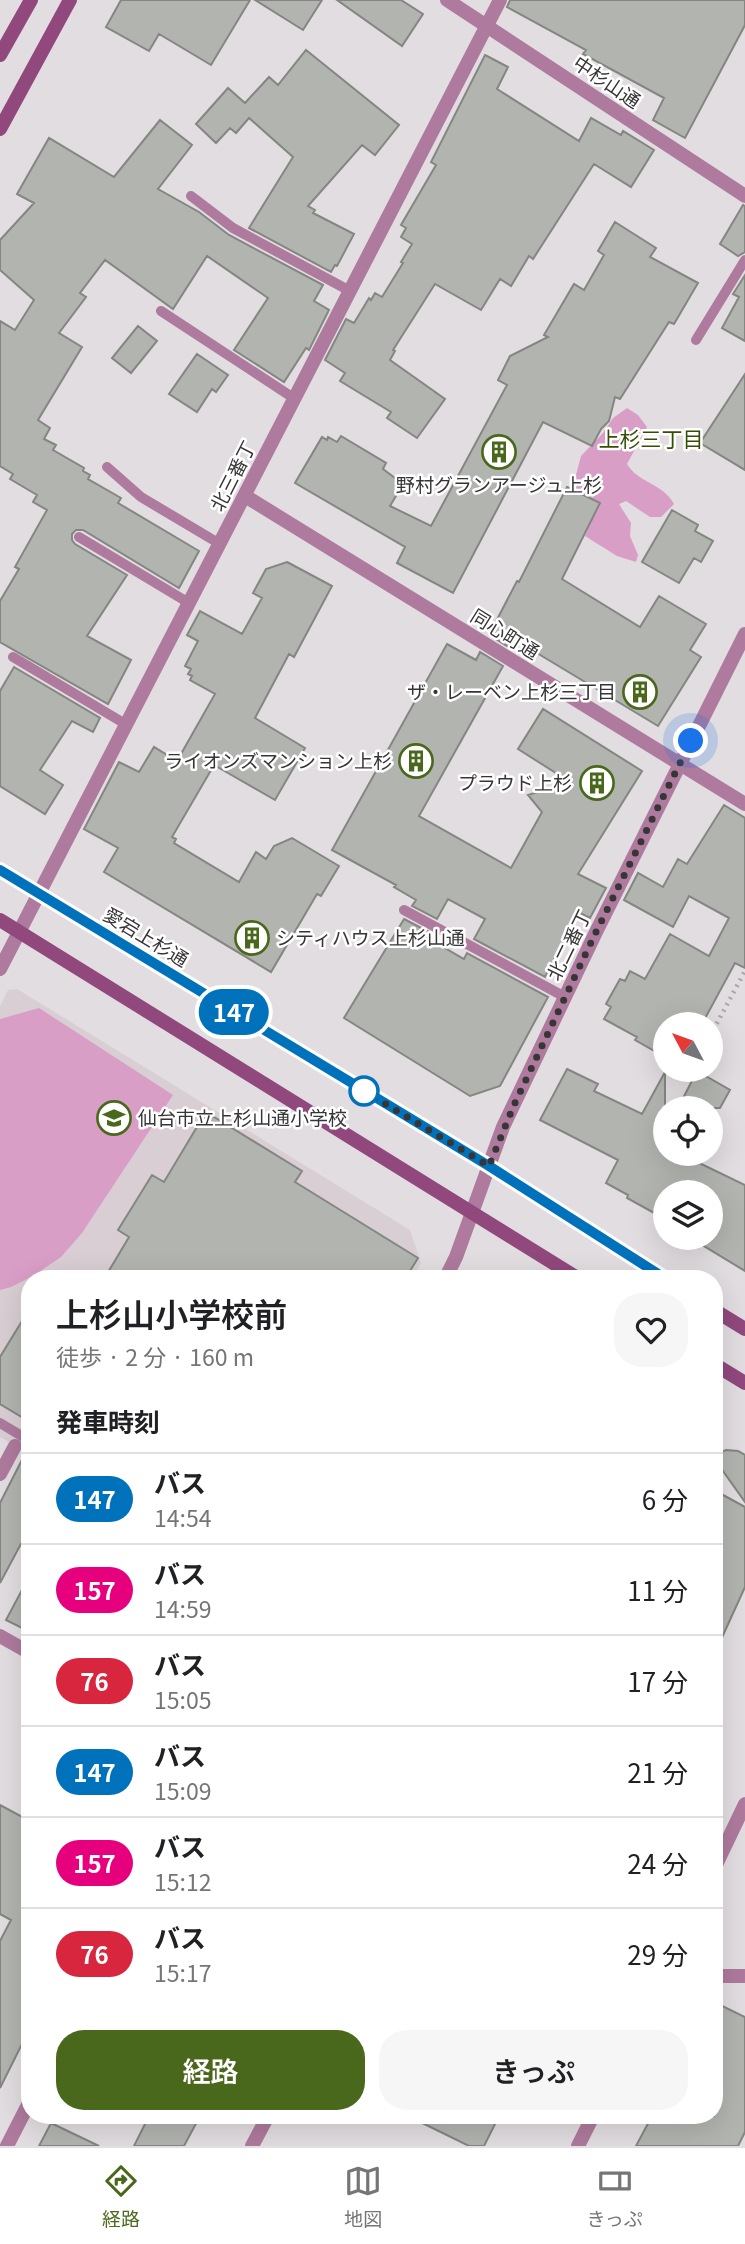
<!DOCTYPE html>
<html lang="ja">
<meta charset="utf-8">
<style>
:root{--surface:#fff;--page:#f6f6f6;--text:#202124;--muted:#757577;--line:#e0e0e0;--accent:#4a681c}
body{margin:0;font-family:Georgia,"Noto Sans JP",serif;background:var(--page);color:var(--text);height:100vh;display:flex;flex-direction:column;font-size:26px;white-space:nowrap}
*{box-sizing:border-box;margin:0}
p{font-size:23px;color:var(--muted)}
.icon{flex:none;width:38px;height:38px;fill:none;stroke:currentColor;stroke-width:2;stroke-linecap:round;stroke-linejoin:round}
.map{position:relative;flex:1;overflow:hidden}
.side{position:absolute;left:21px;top:1270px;width:702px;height:854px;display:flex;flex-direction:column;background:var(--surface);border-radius:28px;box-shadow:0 7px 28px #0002}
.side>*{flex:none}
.badge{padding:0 14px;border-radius:23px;font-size:24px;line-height:46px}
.needle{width:46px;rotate:311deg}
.controls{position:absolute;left:653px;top:1012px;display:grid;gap:14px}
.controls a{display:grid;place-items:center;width:70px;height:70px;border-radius:50%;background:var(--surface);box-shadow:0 7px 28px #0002;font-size:35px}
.you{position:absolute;width:35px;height:35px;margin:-18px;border:5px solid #fff;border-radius:50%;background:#1a73e8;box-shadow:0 0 0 10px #1a73e833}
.map>.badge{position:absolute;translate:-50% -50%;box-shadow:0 0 0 4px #fff}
h2{padding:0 35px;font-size:26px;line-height:63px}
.round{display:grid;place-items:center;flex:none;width:74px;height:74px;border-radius:28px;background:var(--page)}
.summary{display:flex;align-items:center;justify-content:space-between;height:119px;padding:0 35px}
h1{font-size:33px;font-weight:600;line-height:52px}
.primary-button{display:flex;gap:14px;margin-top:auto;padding:14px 35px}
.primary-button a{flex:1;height:80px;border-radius:28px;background:var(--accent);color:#fff;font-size:28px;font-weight:600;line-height:80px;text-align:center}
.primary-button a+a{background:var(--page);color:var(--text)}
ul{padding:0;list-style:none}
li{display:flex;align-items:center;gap:21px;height:91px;padding:0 35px;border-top:2px solid var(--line)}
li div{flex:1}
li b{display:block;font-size:26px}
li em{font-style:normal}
li .badge{min-width:77px;font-weight:700;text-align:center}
.tab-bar{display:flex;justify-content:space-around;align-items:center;height:98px;border-top:2px solid var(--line);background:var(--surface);font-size:19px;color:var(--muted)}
.tab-bar a{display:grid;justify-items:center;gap:4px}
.tab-bar .selected{color:var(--accent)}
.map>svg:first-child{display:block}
</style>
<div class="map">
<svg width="745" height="2146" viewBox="0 0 745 2146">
<rect width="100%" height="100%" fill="#e2dde0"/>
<!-- built -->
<path fill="#d8ced4" d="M17 989 410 1230 421 1263 413 1279H30V1454L0 1437V1006L8 990Z"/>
<!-- green -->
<path fill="#d99ec6" d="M627 408 638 415 647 427 627 464C638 483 663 483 674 504L661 517H650L626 501 619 504 631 523 630 536 638 555 636 562 617 556 585 536 594 514 572 490 581 456 603 433 613 418Z
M39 1008 173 1095 82 1233 61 1257 33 1276 11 1287 0 1290V1019Z"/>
<!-- building -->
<path fill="#b2b4b0" stroke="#848682" stroke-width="2" d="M121 0H250L211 65 159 34 149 51 106 27Z
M255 0H322L303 30Z
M337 0H401L423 14 402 46Z
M510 0H745V25L685 138 653 120 664 98 583 54 586 50 507 7Z
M306 50 399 125 375 155 362 145 308 206 315 210 313 213 354 234 337 266 335 265 331 272 249 228 293 157 249 118 236 133 230 128 216 143 196 124 228 88 245 103 269 77 278 85Z
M485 55 508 67 497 89 579 141 591 118 621 135 623 131 654 150 631 187 594 164 533 259 529 256 511 286 500 279 481 310 435 284 393 350 395 351 390 360 445 399 417 438 387 418 391 412 340 381 345 373 325 360 346 319 354 323 369 298 371 300 375 293 382 297 403 263 401 262 412 244 401 237 406 228 401 225 436 165 431 162Z
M160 120 192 145 158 189 199 212 229 235 323 285 314 301 329 310 309 350 306 348 284 382 234 350 268 298 207 256 173 309 105 260 80 293 86 297 59 333 82 347 38 420 50 428 44 439 56 445 53 450 84 468 83 471 90 475 88 479 121 498 118 503 199 551 179 588 83 530H76L72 534V540L75 544 127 575 87 636 131 660 108 704 0 642V601L19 569 15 567 47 510 33 502 37 495 10 479 13 474 0 466V321L15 330 34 300 0 270V240L34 203 17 194 49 138 114 177Z
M743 205 745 206V252L738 256 720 244Z
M615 222 656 248 650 257 698 283 674 324 669 322 620 399 615 397 609 421 601 429 592 446 543 422 453 593 397 563 405 547 295 483 322 437 327 440 328 437 337 442 341 436 386 463 383 469 403 484 390 506 431 526 507 385 498 380 510 356 548 337 544 335 574 284 584 290 604 255 598 251Z
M745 275V341L722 328 739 297 733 294Z
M138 326 157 341 131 373 112 358Z
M197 354 228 375 216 392 212 389 197 412 169 394Z
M745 374V470L700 443Z
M567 487 600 503 562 579 640 627 659 596 706 624 690 650 701 657 658 726 517 641 512 649 489 635 517 581 519 582Z
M672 510 698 525 695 531 713 541 701 562 694 558 679 583 642 562Z
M287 562 332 586 294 657 289 654 255 718 305 748 275 800 214 765 172 837 176 839 174 843 239 882 256 852 266 859 274 846 292 838 339 866 321 896 317 894 271 972 104 872 118 848 84 829 119 762 139 772 154 747 177 761 215 694 190 680 192 676 188 674 191 669 185 666 198 641 187 635 200 611 242 634 262 598 253 593 266 569Z
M447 644 476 660 480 652 503 666 419 816 511 868 542 812 528 795 570 782 518 749 543 709 642 771 578 874 606 888 590 918 578 912 545 977 474 939 485 919 448 899 437 919 412 906 416 900 394 887 396 885 332 850Z
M14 667 100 718 93 732 72 721 40 770 63 785 45 814 0 786V691Z
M724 805 745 818V968L735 963 702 1024H665V1057L635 1040 637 1037 604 1019 611 1007 606 1004 620 979 625 981 630 971 645 979 670 934 709 956 729 918 689 896 673 927 624 900 638 873 663 887 678 859 687 864Z
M404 919 429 932 426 937 464 959 467 953 548 997 500 1086 470 1096 344 1018Z
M567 1069 598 1084 594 1091 642 1114 665 1072V1153H695L691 1159 745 1185V1271L689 1237H710V1192H665V1219L627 1198 628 1195 606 1183 618 1160 540 1120Z
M697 1071 730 1090 720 1108H678Z
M206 1112 302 1171 295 1182 418 1258 405 1279H104L129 1237 118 1230 152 1175 164 1182Z
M30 1308V1422L0 1404V1357Z
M28 1448 30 1527 0 1583V1503Z
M726 1450 738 1451 745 1455V1502L718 1464 716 1454Z
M714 1490 745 1507V1587L714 1655Z
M30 1575V1632L6 1620Z
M0 1805 30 1821V2028L0 2088V1941L11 1920 0 1914Z
M714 2002 745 2017V2132L738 2146H636L652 2116H714Z
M149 2116H200L184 2146H134Z
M408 2116H499L484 2146H469Z
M51 2123 99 2146H39Z"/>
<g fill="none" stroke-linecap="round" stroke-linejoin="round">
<!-- path -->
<path stroke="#aba7a9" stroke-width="4.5" stroke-dasharray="2 5" stroke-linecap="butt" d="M710 1036 745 971"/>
<!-- lane -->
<path stroke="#ae7a9d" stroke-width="10" d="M191 196 233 228 350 291
M161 311 295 399
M696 340 745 260
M107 467 141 497 220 544
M79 537 189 603
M13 657 127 725
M404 910 565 997
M0 1423 30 1441"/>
<!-- street -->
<path stroke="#ae7a9d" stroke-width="14" d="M447 0 745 196
M245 496 745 804
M0 969 500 0
M445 1279 456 1257 503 1127 596 932 745 634
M0 1474 15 1446
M0 1636 30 1653
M714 1869 745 1804
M714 1976H745
M7 2146 30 2101
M252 2146 268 2116
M578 2146 593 2116"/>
<!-- secondary -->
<path stroke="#91487d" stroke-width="14" d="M0 55 31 0
M0 129 70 0
M0 870 489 1166 666 1279
M0 920 579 1279
M714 1310 745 1329
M714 1364 745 1383"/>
</g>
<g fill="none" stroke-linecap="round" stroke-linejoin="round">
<!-- line casing -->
<g stroke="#fff" stroke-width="16">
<path id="line" d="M0 870 489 1166 666 1279"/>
</g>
<!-- line -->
<use href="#line" stroke="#0072bc" stroke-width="10"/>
<!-- walk -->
<path stroke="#373536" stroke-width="7" stroke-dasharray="0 12.6" d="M364 1091 489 1166 514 1105 596 932 691 741"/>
</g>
<!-- icons -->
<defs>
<g id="building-ring" transform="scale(1.75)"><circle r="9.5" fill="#fff" stroke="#4a681c" stroke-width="1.5"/><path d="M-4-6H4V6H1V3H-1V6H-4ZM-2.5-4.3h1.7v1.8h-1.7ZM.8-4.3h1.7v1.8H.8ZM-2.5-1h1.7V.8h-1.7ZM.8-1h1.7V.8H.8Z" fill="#4a681c"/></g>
<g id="school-ring" transform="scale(1.75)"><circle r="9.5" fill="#fff" stroke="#4a681c" stroke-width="1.5"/><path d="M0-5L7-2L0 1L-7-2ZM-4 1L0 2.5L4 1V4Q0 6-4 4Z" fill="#4a681c"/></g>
</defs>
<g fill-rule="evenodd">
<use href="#building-ring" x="499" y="452"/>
<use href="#building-ring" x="640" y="692"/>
<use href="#building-ring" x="416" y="761"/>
<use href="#building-ring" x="597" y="783"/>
<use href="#building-ring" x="252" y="938"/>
<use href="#school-ring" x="114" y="1118"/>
</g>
<!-- markers -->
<circle fill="#fff" stroke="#0072bc" stroke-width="3.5" cx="364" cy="1091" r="14"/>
<g text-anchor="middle" stroke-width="5" stroke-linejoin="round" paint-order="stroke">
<!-- street labels -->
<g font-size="19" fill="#373536" stroke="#fff">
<text transform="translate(607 82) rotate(34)" y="7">中杉山通</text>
<text transform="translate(233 476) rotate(-63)" y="7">北三番丁</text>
<text transform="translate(505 634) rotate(32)" y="7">同心町通</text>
<text transform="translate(146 937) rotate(31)" y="7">愛宕上杉通</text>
<text transform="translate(569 945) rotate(-64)" y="7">北二番丁</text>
</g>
<!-- poi labels -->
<g font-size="19" fill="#373536" stroke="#fff" text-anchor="end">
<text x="499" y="492" text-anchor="middle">野村グランアージュ上杉</text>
<text x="616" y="699">ザ・レーベン上杉三丁目</text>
<text x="392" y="768">ライオンズマンション上杉</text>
<text x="572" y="790">プラウド上杉</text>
<text x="276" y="945" text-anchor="start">シティハウス上杉山通</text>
<text x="138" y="1125" text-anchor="start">仙台市立上杉山通小学校</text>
</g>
<!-- neighbourhood labels -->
<g font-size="21" fill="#344e02" stroke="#fff">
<text x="651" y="447">上杉三丁目</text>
</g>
</g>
</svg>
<div class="controls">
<a><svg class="needle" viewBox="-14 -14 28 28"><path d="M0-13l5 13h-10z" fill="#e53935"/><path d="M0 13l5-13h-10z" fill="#757577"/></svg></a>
<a><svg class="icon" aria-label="locate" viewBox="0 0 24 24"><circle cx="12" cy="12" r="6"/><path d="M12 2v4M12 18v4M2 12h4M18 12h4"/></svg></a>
<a><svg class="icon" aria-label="layers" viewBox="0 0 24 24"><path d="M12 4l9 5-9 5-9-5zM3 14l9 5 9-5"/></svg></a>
</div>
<div class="you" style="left:691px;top:741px"></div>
<b class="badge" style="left:234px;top:1012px;background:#0072bc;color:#fff">147</b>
<section class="side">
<div class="summary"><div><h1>上杉山小学校前</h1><p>徒歩 · 2 分 · 160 m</p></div><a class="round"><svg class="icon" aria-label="heart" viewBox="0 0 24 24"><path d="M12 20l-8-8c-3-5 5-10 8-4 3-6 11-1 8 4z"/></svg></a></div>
<h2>発車時刻</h2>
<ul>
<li><span class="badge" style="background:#0072bc;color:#fff">147</span><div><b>バス</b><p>14:54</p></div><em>6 分</em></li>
<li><span class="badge" style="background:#e6007e;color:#fff">157</span><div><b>バス</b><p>14:59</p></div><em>11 分</em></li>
<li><span class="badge" style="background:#d7263d;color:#fff">76</span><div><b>バス</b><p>15:05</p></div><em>17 分</em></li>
<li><span class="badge" style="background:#0072bc;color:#fff">147</span><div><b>バス</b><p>15:09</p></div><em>21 分</em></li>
<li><span class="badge" style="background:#e6007e;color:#fff">157</span><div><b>バス</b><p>15:12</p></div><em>24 分</em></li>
<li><span class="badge" style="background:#d7263d;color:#fff">76</span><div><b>バス</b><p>15:17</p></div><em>29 分</em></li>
</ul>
<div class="primary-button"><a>経路</a><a>きっぷ</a></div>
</section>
</div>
<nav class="tab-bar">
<a class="selected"><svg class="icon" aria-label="directions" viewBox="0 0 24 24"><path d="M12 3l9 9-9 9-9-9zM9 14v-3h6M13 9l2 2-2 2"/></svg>経路</a>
<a><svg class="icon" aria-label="map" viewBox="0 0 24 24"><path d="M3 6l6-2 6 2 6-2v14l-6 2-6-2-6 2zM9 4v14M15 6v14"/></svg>地図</a>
<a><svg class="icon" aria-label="tickets" viewBox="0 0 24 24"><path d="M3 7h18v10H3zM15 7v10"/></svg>きっぷ</a>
</nav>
